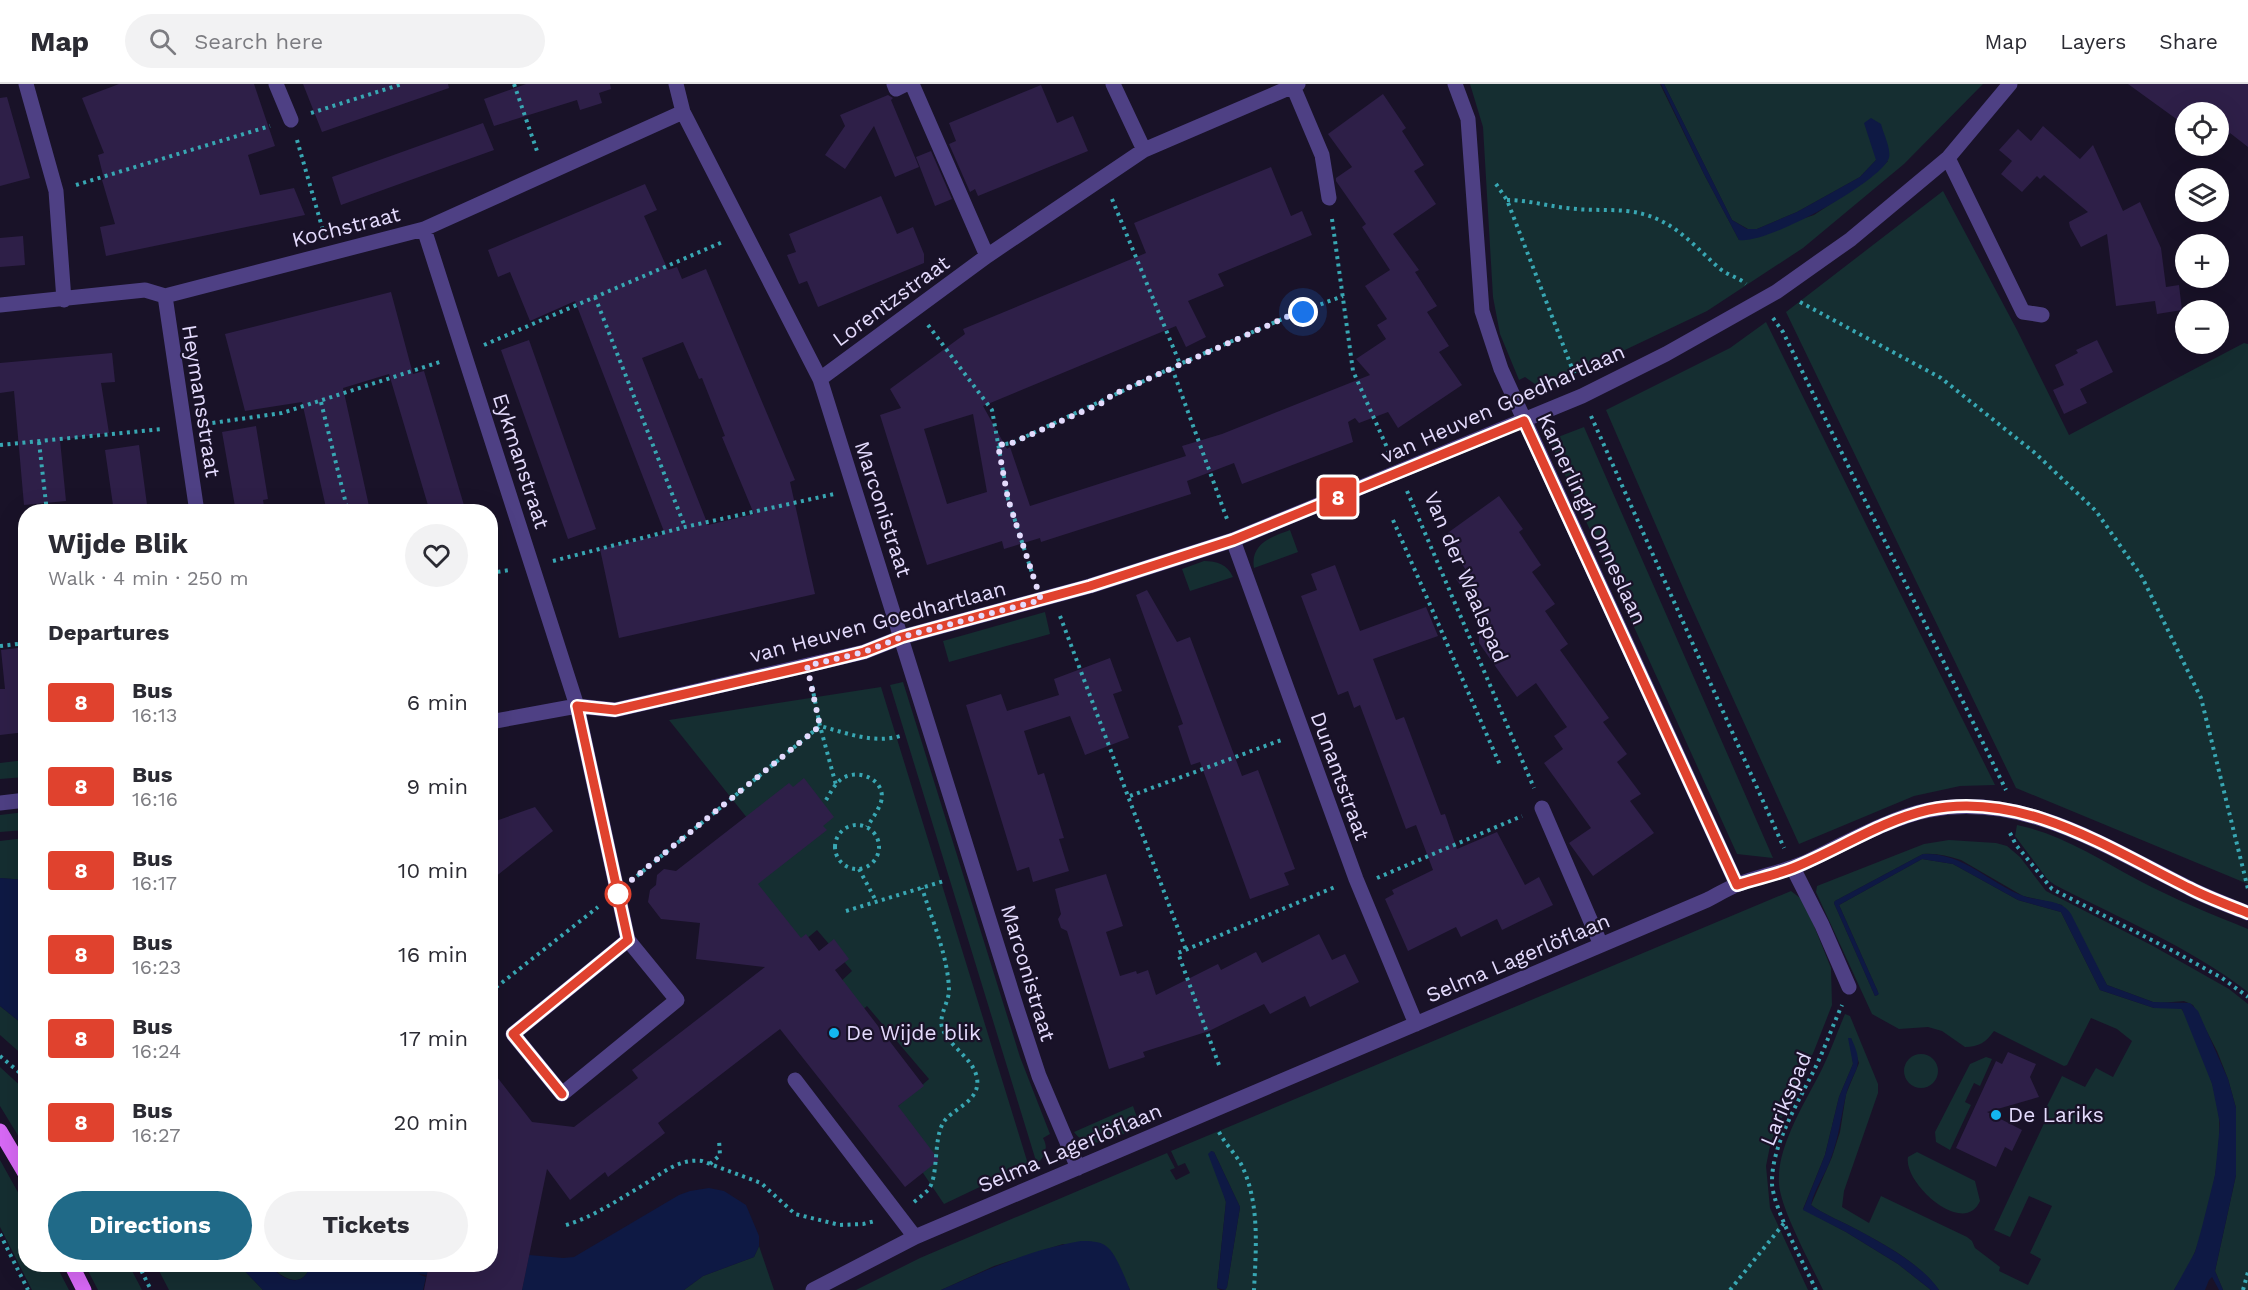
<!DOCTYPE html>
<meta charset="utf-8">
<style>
:root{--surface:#fff;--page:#f2f2f3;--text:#2b2b33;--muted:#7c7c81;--line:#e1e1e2;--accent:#206a88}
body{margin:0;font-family:"Work Sans",sans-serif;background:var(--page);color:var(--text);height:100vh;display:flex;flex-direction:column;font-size:22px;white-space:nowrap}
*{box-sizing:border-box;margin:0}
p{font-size:20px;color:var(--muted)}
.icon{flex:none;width:33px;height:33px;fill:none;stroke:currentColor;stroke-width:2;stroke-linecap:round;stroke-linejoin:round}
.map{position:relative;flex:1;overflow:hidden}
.drawer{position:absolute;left:18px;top:420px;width:480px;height:768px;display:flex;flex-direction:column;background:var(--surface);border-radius:24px;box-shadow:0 6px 24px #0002}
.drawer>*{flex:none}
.badge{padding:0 12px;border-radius:4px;font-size:21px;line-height:39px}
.tools{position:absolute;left:2175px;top:18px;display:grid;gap:12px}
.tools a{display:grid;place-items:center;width:54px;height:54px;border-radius:50%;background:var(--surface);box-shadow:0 6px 24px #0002;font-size:30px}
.you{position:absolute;width:30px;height:30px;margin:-15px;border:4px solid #fff;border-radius:50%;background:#1a73e8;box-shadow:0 0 0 9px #1a73e833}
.map>.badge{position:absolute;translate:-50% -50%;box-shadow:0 0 0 3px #fff}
h2{padding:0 30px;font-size:22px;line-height:54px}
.round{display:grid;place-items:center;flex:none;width:63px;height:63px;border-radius:32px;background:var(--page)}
.summary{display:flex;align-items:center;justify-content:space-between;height:102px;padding:0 30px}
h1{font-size:28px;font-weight:700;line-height:45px}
.cta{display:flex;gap:12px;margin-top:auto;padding:12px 30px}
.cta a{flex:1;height:69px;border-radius:36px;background:var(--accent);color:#fff;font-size:24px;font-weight:700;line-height:69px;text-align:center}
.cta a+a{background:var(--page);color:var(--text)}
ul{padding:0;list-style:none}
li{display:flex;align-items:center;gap:18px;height:84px;padding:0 30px}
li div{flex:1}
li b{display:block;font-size:22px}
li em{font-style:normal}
li .badge{min-width:66px;font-weight:700;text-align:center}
header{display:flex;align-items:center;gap:36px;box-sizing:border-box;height:84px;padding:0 30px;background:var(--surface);border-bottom:2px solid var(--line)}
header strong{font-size:28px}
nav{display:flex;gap:33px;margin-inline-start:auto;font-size:21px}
.search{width:420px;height:54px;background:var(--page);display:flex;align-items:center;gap:15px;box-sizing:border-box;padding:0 21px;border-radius:33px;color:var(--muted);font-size:22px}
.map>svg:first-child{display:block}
</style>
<header>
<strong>Map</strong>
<div class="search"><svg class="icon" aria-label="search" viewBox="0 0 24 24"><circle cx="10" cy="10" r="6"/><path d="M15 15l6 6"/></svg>Search here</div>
<nav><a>Map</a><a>Layers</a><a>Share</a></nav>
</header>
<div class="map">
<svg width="2248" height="1206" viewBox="0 0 2248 1206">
<rect width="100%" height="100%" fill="#191228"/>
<!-- green -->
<path fill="#152e31" d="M1470 0H1660L1704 90 1739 156 1814 131 1864 98 1888 77 1876 76 1860 93 1797 128 1757 145H1748L1732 136 1664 0H1983L1904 80 1803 164 1707 227 1547 303H1539L1525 293 1519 296 1500 250 1493 213 1483 43Z
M1943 107 2017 246 2069 351 2244 259 2248 260V800L2016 704 1786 228Z
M1766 238 1995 701 1960 702 1914 712 1799 760 1687 513 1606 326 1730 264Z
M1584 343 1773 774 1737 770 1551 360 1558 353Z
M1290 446 1298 468 1254 484C1250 460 1271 453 1290 446Z
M1204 477C1217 477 1227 480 1233 493L1190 507 1182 485Z
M1045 528 1050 550 949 578 943 557Z
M903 598 1020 973 1050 1050 1043 1054C1048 1063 1046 1069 1040 1077H1036L890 601Z
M881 603 1028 1080 944 1120 900 1055 889 1030 929 995 867 922 861 927 838 900 852 887 817 846 799 861 745 798 748 735 669 636Z
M25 676V693L0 695V679Z
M25 728V746L0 748V731Z
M2017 741C2061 750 2099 775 2138 796 2174 815 2211 830 2248 845V908C2190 863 2119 834 2055 801L2048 796 2015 752Z
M25 754V796L0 794V757Z
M1949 756 1996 759 2007 762 2020 773 2046 807 2153 862 2229 905 2248 920V1206H2223L2215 1187 2236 1091V1024L2228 995 2217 967 2193 921 2184 917 2160 919 2153 918 2107 901 2062 821 2023 812 1961 776C1948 772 1936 769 1923 770L1835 817 1834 819 1875 912 1878 911V908L1839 821 1922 775 1953 780 2018 816 2061 828 2100 906 2154 924 2180 923 2185 930C2197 961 2213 992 2218 1025 2224 1061 2209 1137 2194 1170 2189 1183 2181 1194 2174 1206H1939C1918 1177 1880 1158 1848 1141 1836 1135 1822 1129 1811 1121L1832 1073 1840 1048 1846 1010 1859 979 1851 954 1853 980 1839 1013 1825 1071 1803 1125 1846 1148 1898 1180 1931 1206H1823C1811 1180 1781 1126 1779 1100 1776 1063 1806 1017 1822 985 1831 967 1837 948 1845 930L1850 932 1878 1000V1009L1844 1107 1842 1123 1869 1139 1881 1112 1967 1153 1972 1157 1975 1164 2000 1183 1999 1187 2028 1201 2041 1175 2030 1169 2052 1122 2029 1112 2010 1153 1994 1146 2048 1031 2044 1028 2062 992 2085 1003 2096 984 2113 993 2132 957 2117 945 2091 934 2067 981 2064 982 1994 947C1986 958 1979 963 1965 963L1942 947 1928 943 1899 945 1872 930 1816 808 1817 802 1924 760Z
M1791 807 1804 817 1831 884 1832 921 1814 967 1771 1057 1766 1082 1770 1124 1808 1206H1225L1227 1203 1240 1123 1214 1068 1211 1067 1226 1118 1217 1204 1220 1206H1130L1112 1169 1063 1160 994 1182 941 1206H856L920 1174 1167 1069 1175 1084 1170 1086 1176 1096 1190 1089 1185 1079 1178 1082 1171 1067Z
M0 922 25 942V973L0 951Z
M1904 987a17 17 0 1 1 34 0a17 17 0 1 1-34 0Z
M1986 973 1992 975 1980 1002 1974 999 1965 1018 1971 1021 1950 1066 1936 1058 1935 1048 1970 980Z
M0 983 25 1006V1063L0 1022Z
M1133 1022 1140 1042C1119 1051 1091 1071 1074 1048Z
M1917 1068 1975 1097 1980 1117C1964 1154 1903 1099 1908 1073Z
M0 1076 25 1121 26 1180 56 1181 69 1206H32L0 1143Z
M759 1162 774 1206H684L703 1192 754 1173Z
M85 1181H129L142 1206H98Z
M156 1181H239L263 1206H169Z
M270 1181H310C304 1206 282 1195 270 1181Z"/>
<!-- water -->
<path fill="#0e1944" d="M1661 0H1664L1732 136 1747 145H1757L1797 128 1860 93 1876 76 1864 39 1871 34 1881 40C1883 49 1893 68 1888 76 1876 100 1766 161 1739 156L1704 90Z
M1923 770C1962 768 1987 797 2021 811 2037 818 2061 814 2071 830L2107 901 2153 918 2190 919 2198 927 2228 995 2236 1024V1091L2215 1187 2223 1206H2219L2212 1193 2209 1196 2205 1206H2174L2195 1168 2202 1143 2215 1091 2220 1040 2212 1000 2182 925 2154 924 2100 906 2061 828 2018 816 1953 780 1922 775 1839 821 1878 908 1879 910 1875 912 1834 819 1835 817Z
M0 794 25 796V942L0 922Z
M1848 954H1851C1866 984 1853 985 1846 1011 1841 1032 1839 1053 1831 1074 1826 1090 1814 1105 1811 1121 1822 1129 1836 1135 1848 1141 1877 1156 1921 1179 1939 1206H1931L1898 1180 1846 1148 1803 1126 1825 1071 1839 1013 1853 980Z
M1211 1067 1214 1068 1240 1123 1227 1203 1225 1206 1217 1204 1226 1118 1208 1070Z
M709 1104 724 1107 746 1121 759 1152V1162L754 1173 703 1192 684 1206H522L529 1171 563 1174 574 1173 679 1111 690 1107Z
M1081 1157C1090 1157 1099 1157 1106 1162 1116 1169 1125 1194 1130 1206H941C986 1186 1032 1165 1081 1157Z
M239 1181H270C281 1196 304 1206 310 1181H429L427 1191 418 1190 426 1193 423 1206H263Z"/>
<!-- building -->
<path fill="#2e1f48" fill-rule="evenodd" d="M119 0H254L275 62 248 71 260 111 294 104 305 131 106 172 100 143 115 140 102 96 104 95 98 71 104 69 82 14Z
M303 0H448L449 4 322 48Z
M526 0H610L611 5 599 9 602 19 580 26 577 16 494 42 484 15Z
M2128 0H2248V63L2230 49 2217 65 2212 62H2218V28H2186V42Z
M1041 1 1057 39 1073 32 1088 67 978 112 975 105 970 108 949 60 956 57 949 39Z
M1383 10 1406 44 1402 47 1424 81 1414 87 1436 120 1393 150 1419 186 1415 188 1437 222 1427 228 1449 262 1439 268 1462 301 1398 344 1388 328 1359 339 1355 334 1348 338 1353 358 1242 400 1234 379 1187 397 1191 410 1041 458 1040 454 1004 465 1002 457 927 481 880 331 901 324 890 305 965 250 963 245 1146 169 1134 139 1271 83 1291 132 1302 127 1312 151 1218 190 1224 202 1188 217 1206 253 1186 263 1176 242 983 322 1007 365 1010 363 1030 422 1186 372 1182 362 1222 350 1370 291 1356 275 1386 255 1377 241 1387 235 1365 202 1390 186 1362 143 1366 140 1336 97V94L1352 83 1328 50ZM973 330 987 408 947 420 924 345Z
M888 11 893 14 891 16 919 83 895 93 874 42 845 85 825 71 845 42 840 31Z
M7 13 30 94 0 102V14Z
M483 39 494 66 341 121 332 93Z
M2043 42 2080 75 2093 61 2123 127 2140 118 2161 164 2166 203 2179 201 2182 226 2157 230 2155 217 2116 222 2107 150 2081 163 2070 143 2069 138 2088 128 2044 91 2040 95 2037 92 2022 108 2001 90 2012 77 1999 66 2018 45 2031 57Z
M931 67 952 115 935 122 916 73Z
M645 100 657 126 644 132 668 186 677 183 682 195 706 185 795 396 790 398 815 510 619 554 600 465 665 450 575 217 530 237 510 188 498 193 488 166ZM683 258 699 295 702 294 725 352 722 353 754 430 708 441 642 274Z
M881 112 897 150 913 143 924 170V179L818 223 807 197 799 200 787 171 796 168 789 150Z
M23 152 25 181 0 183V154Z
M391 208 413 290 424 287 466 428H430L389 290 343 304 369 422 342 428H327L302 318 245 327 225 250Z
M529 256 596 445 568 455 501 266Z
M2097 256 2113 288 2080 305 2087 319 2064 330 2053 306 2064 301 2055 281 2078 269 2076 266Z
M112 269 115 298 101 299 109 349 60 356 66 417 24 421 14 307 0 309V279Z
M256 342 268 415 263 416 265 428H236L222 348Z
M139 361 148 428H114L105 366Z
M1499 412 1523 445 1519 448 1541 481 1532 488 1555 520 1545 527 1568 560 1560 566 1609 634 1603 638 1627 670 1617 678 1641 710 1630 717 1654 749 1593 792 1569 759 1591 744 1544 679 1563 665 1554 652 1567 643 1536 599 1517 613 1479 559V550L1491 543 1456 495 1469 490 1442 453Z
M1335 481 1360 547 1426 523 1438 552 1373 575 1396 636 1404 633 1441 731 1445 730 1457 765 1497 748 1525 801 1539 793 1553 821 1502 846 1497 835 1461 853 1456 843 1408 867 1385 815 1394 810 1392 806 1433 786 1416 741 1406 745 1360 621 1354 624 1348 607 1338 611 1301 512 1317 506 1311 490Z
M1147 506 1177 558 1190 553 1242 692 1258 686 1295 785 1284 789 1289 801 1250 815 1200 678 1191 681 1178 642 1183 640 1136 511Z
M26 563V648L0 651V605H5L1 566Z
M1110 574 1122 607 1113 610 1129 654 1085 671 1070 632 1024 647 1038 691 1044 689 1064 754 1059 755 1069 787 1033 798 1029 783 1017 787 966 621 1001 610 1007 627 1059 611 1054 595Z
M804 694 834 733 823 742 827 746 758 800 801 854 806 850 819 867 834 855 849 875 835 886 924 1002 898 1022 939 1076 905 1103 780 945 658 1039 665 1049 608 1093 605 1088 570 1116 547 1085 522 1206H424L429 1180H490V984L532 1038 574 1043 638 994 632 986 765 883 696 875 700 839 661 835 648 818 650 806 656 801 657 791 664 785 676 787 789 699 793 703Z
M535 723 553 747 490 797V739Z
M1106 790 1123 842 1106 848 1120 892 1136 887 1137 890 1148 886 1156 911 1218 880 1221 886 1256 868 1262 879 1319 850 1332 876 1345 870 1359 898 1310 923 1305 912 1270 930 1264 920 1209 947 1143 968 1145 973 1109 985 1067 847 1061 844 1058 835 1061 830 1055 805Z
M2008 968 2036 980 2030 993 2039 1013 1987 1028 2022 1046 2012 1067 2005 1063 1996 1083 1956 1064 1996 977 2002 980Z"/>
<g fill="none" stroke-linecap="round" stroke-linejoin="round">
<!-- path -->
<path stroke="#38a7b3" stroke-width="4" stroke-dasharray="3 4.5" stroke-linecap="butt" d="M514 0 538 70
M311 29 402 0
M297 56 324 150
M1496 100 1507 116 1575 292
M76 101 270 42
M1112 115 1180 280
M1507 116C1528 116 1547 122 1567 124 1587 127 1607 125 1627 127 1670 132 1689 157 1719 184 1727 191 1738 193 1746 200
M1332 135 1353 287 1389 368
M595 213 685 443
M1800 218 1941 294 2035 369 2096 427 2142 493 2201 614 2248 805
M1773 234 1783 248 2006 706
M928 241 992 326 1008 415 1034 495
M484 261 725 157
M1172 284 1227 435
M321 318 348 428
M1591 332 1784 764
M205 340 282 329 443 277
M39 358 47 428
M0 361 162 345
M998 361 1012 359 1180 280 1289 232 1343 212
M1407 407 1534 704
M1393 436 1500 681
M553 477 685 443 834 410
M490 489 510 486
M1060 532 1186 866
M0 562 26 559
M812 602 820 642 836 701
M1130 712 1284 655
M826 716C831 708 835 699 843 694 860 684 887 697 881 718 878 727 872 735 867 743
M835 763a22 22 0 1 1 44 0a22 22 0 1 1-44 0Z
M2010 749 2016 761 2052 805 2175 868 2222 894 2248 913
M859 785 876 817
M637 792 820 642C847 649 873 660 900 652
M1377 794 1522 732
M846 827 944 797
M490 908 598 823
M490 929 496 937
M0 972 26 994
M1219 981 1178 869 1335 803
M1219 1048C1225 1060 1236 1070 1242 1082 1260 1120 1256 1165 1254 1206
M710 1080 720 1071 719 1056
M914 1118C919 1114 924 1110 928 1106 939 1093 933 1057 943 1039 952 1024 981 1018 977 994 973 974 951 964 943 946 937 933 949 919 949 906 948 872 932 836 922 804
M566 1141C593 1133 616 1117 640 1103 660 1091 678 1074 702 1077L761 1099 795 1130 840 1141 863 1140 875 1137
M0 1150 28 1206
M138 1180 151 1206
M1730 1206 1785 1138
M1816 1206C1804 1180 1774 1126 1772 1100 1771 1060 1800 1016 1817 980 1826 961 1833 941 1842 921
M2243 1206 2248 1188"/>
<!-- minor -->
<path stroke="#4e4084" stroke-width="15" d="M26 0 56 107 64 216
M276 0 291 36
M676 0 683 28 820 295 1017 925 1039 992 1078 1084
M894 0 896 5 906 0
M912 0 987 172
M1113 0 1144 66
M1292 0 1322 71 1329 114
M1455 0 1468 35 1482 227 1501 285 1737 801
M1948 74 2023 228 2042 231
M424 145 577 622 628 856 677 916 562 1010 513 950 628 856
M165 212 197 428
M0 221 145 206 165 212 424 145 683 28
M820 295 987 172 1144 66 1298 0
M1233 456 1356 795 1416 940
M490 638 577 622 615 626 864 568 902 553 1090 502 1233 456 1582 312 1666 270 1776 208 1851 155 1948 74 2010 0
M0 719 26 716
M1542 724 1601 861
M1793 784 1822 841 1849 903
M795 996 915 1153
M813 1206 915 1153 1707 816C1717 811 1728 804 1739 800 1760 792 1783 788 1804 779 1840 762 1891 733 1929 726 2025 708 2108 764 2189 804 2208 814 2228 821 2248 829"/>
<!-- major -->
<path stroke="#d869f6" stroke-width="15" d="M0 1047 26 1091
M71 1180 84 1206"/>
</g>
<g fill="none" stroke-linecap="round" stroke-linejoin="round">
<!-- line casing -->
<g stroke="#fff" stroke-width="14">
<path id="line" d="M562 1010 513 950 628 856 577 622 615 626 807 582 864 568 902 553 1090 502 1233 456 1524 337 1737 801C1755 795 1775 791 1793 784 1838 766 1880 737 1928 726 2022 706 2108 764 2189 804 2208 814 2228 821 2248 829"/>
</g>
<!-- line -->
<use href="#line" stroke="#e0422e" stroke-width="9"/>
<!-- walk -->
<path stroke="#e4dbfd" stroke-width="6" stroke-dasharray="0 10.8" d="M618 810 617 808 820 642 807 582 864 568 902 553 1041 516 1008 415 998 361 1012 359 1104 318 1112 311 1289 232 1303 228"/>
</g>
<!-- markers -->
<circle fill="#fff" stroke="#e0422e" stroke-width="3" cx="618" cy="810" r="12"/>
<g fill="#13b6f0" stroke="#191228" stroke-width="2">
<circle cx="834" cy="949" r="6"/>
<circle cx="1996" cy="1031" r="6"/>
</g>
<g text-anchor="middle" stroke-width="4.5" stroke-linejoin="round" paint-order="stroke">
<!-- street labels -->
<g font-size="21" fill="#e4dbfd" stroke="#191228">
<text transform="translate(346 143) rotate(-14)" y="7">Kochstraat</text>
<text transform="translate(891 217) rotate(-36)" y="7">Lorentzstraat</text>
<text transform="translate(201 317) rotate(81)" y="7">Heymansstraat</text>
<text transform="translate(1503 320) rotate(-24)" y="7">van Heuven Goedhartlaan</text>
<text transform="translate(521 377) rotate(72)" y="7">Eykmanstraat</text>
<text transform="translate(883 425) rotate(72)" y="7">Marconistraat</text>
<text transform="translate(1592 435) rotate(65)" y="7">Kamerlingh Onneslaan</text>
<text transform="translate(1466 493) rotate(67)" y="7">Van der Waalspad</text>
<text transform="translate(878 538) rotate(-15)" y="7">van Heuven Goedhartlaan</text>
<text transform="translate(1340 692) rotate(70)" y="7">Dunantstraat</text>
<text transform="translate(1518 874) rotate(-23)" y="7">Selma Lagerlöflaan</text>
<text transform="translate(1028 889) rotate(73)" y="7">Marconistraat</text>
<text transform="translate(1786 1015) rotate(-67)" y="7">Larikspad</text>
<text transform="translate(1070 1064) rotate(-23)" y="7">Selma Lagerlöflaan</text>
</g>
<!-- poi labels -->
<g font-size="21" fill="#e4dbfd" stroke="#191228" text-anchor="start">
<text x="846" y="956">De Wijde blik</text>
<text x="2008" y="1038">De Lariks</text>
</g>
</g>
</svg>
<div class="tools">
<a><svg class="icon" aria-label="locate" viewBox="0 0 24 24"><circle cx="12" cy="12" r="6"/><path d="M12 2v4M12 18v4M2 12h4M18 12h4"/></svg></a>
<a><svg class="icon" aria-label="layers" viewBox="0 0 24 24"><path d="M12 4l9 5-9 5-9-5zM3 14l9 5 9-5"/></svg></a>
<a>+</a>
<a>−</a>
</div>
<div class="you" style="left:1303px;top:228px"></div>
<b class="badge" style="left:1338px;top:413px;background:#e0422e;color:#fff">8</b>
<section class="drawer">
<div class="summary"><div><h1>Wijde Blik</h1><p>Walk · 4 min · 250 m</p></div><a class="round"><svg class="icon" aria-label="heart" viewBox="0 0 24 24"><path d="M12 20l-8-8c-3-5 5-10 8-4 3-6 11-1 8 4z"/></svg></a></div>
<h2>Departures</h2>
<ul>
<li><span class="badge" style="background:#e0422e;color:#fff">8</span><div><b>Bus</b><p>16:13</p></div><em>6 min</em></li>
<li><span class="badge" style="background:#e0422e;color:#fff">8</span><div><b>Bus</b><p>16:16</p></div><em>9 min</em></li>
<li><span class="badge" style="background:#e0422e;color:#fff">8</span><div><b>Bus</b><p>16:17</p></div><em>10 min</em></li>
<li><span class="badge" style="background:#e0422e;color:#fff">8</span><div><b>Bus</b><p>16:23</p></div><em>16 min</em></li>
<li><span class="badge" style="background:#e0422e;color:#fff">8</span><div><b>Bus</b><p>16:24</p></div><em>17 min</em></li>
<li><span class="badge" style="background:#e0422e;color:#fff">8</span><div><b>Bus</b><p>16:27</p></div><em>20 min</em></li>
</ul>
<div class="cta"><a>Directions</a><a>Tickets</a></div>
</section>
</div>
